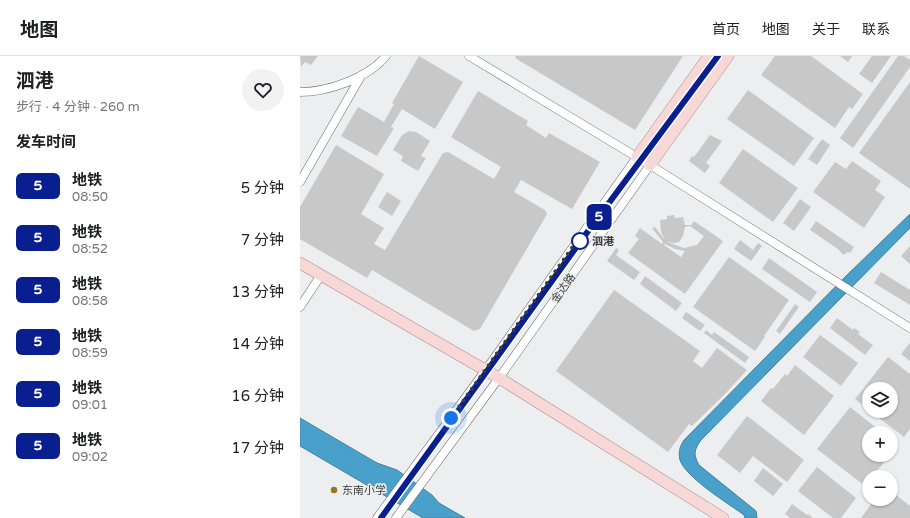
<!DOCTYPE html>
<html lang="zh">
<meta charset="utf-8">
<style>
:root{--surface:#fff;--page:#f2f2f2;--text:#202124;--muted:#757577;--line:#e0e0e0}
body{margin:0;font-family:"Varela Round","Noto Sans SC",sans-serif;background:var(--page);color:var(--text);height:100vh;display:flex;flex-direction:column;font-size:15px;white-space:nowrap}
*{box-sizing:border-box;margin:0}
p{font-size:13px;color:var(--muted)}
.icon{flex:none;width:22px;height:22px;fill:none;stroke:currentColor;stroke-width:2;stroke-linecap:round;stroke-linejoin:round}
.map{position:relative;flex:1;overflow:hidden}
.details{display:flex;flex-direction:column;background:var(--surface);width:300px}
.details>*{flex:none}
.badge{padding:0 8px;border-radius:6px;font-size:14px;line-height:26px}
.tools{position:absolute;left:562px;top:326px;display:grid;gap:8px}
.tools a{display:grid;place-items:center;width:36px;height:36px;border-radius:50%;background:var(--surface);box-shadow:0 1px 3px #0004;font-size:20px}
.you{position:absolute;width:20px;height:20px;margin:-10px;border:3px solid #fff;border-radius:50%;background:#1a73e8;box-shadow:0 0 0 6px #1a73e833}
.map>.badge{position:absolute;translate:-50% -50%;box-shadow:0 0 0 2px #fff}
h2{padding:0 16px;font-size:15px;line-height:36px}
.round{display:grid;place-items:center;flex:none;width:42px;height:42px;border-radius:21px;background:var(--page)}
.head{display:flex;align-items:center;justify-content:space-between;height:68px;padding:0 16px}
h1{font-size:19px;font-weight:700;line-height:30px}
ul{padding:0;list-style:none}
li{display:flex;align-items:center;gap:12px;height:52px;padding:0 16px}
li div{flex:1}
li b{display:block;font-size:15px}
li em{font-style:normal}
li .badge{min-width:44px;font-weight:700;text-align:center}
header{display:flex;align-items:center;gap:24px;box-sizing:border-box;height:56px;padding:0 20px;background:var(--surface);border-bottom:1px solid var(--line)}
header strong{font-size:19px}
nav{display:flex;gap:22px;margin-inline-start:auto;font-size:14px}
main{display:flex;flex:1;min-height:0}
.map>svg:first-child{display:block}
</style>
<header>
<strong>地图</strong>
<nav><a>首页</a><a>地图</a><a>关于</a><a>联系</a></nav>
</header>
<main>
<section class="details">
<div class="head"><div><h1>泗港</h1><p>步行 · 4 分钟 · 260 m</p></div><a class="round"><svg class="icon" aria-label="heart" viewBox="0 0 24 24"><path d="M12 20l-8-8c-3-5 5-10 8-4 3-6 11-1 8 4z"/></svg></a></div>
<h2>发车时间</h2>
<ul>
<li><span class="badge" style="background:#091f8f;color:#fff">5</span><div><b>地铁</b><p>08:50</p></div><em>5 分钟</em></li>
<li><span class="badge" style="background:#091f8f;color:#fff">5</span><div><b>地铁</b><p>08:52</p></div><em>7 分钟</em></li>
<li><span class="badge" style="background:#091f8f;color:#fff">5</span><div><b>地铁</b><p>08:58</p></div><em>13 分钟</em></li>
<li><span class="badge" style="background:#091f8f;color:#fff">5</span><div><b>地铁</b><p>08:59</p></div><em>14 分钟</em></li>
<li><span class="badge" style="background:#091f8f;color:#fff">5</span><div><b>地铁</b><p>09:01</p></div><em>16 分钟</em></li>
<li><span class="badge" style="background:#091f8f;color:#fff">5</span><div><b>地铁</b><p>09:02</p></div><em>17 分钟</em></li>
</ul>
</section>
<div class="map">
<svg width="610" height="462" viewBox="0 0 610 462">
<rect width="100%" height="100%" fill="#edeeef"/>
<!-- water -->
<path fill="#48a0cb" stroke="#4482a0" d="M610 158V172L401 384C394 394 393 398 399 409L456 455 457 462H445L444 459C429 448 385 421 380 404 378 396 380 390 384 384L545 221Z
M0 362 77 407 97 414 132 439 139 447 165 462H123L0 390Z"/>
<!-- building -->
<path fill="#c9c8c9" fill-rule="evenodd" d="M0 0H18L11 9 5 6 1 11Z
M119 0 163 26 135 73 102 53 91 71 94 72 77 100 41 80 58 51 84 66 94 48 92 47Z
M216 0H383L335 74 215 2Z
M475 0H511L563 38 552 53 549 51 535 72 461 19Z
M540 0H552L548 6Z
M572 0H591L572 27 559 18Z
M598 0H604L610 4V11L553 92 540 82Z
M610 26V133L559 97Z
M448 34 514 82 494 110 427 63Z
M178 35 228 65 226 69 246 82 249 77 300 106 272 153 221 124 214 136 245 154 247 158 180 273 174 275 72 214 67 222 0 183V151L36 89 84 118 61 158 84 172 74 188 85 194 143 97 148 96 194 123 201 111 151 81Z
M109 75 116 76 130 85 121 100 126 102 118 115 101 105 103 100 93 94 102 79Z
M410 79 422 85 406 107 410 110 405 117 389 105 392 100 394 101Z
M522 83 530 89 517 109 508 103Z
M443 93 498 132 473 166 419 127Z
M552 105 581 125 575 134 585 141 564 172 513 136 535 106 546 113Z
M87 136 101 145 92 160 78 151Z
M500 143 511 151 494 175 483 167Z
M374 159 375 162 383 161 385 169H391L394 165 423 185 385 238 328 197 339 183 335 180 340 172 362 188 363 186 352 172 355 171 365 184 361 176 360 164 367 163V160ZM390 170 404 180 397 189 384 192 367 186 374 187 379 186 383 180 385 171ZM365 188 375 193 385 195 381 201 364 189Z
M516 165 554 191 550 197 548 196 543 199 538 193 510 174Z
M440 184 453 194 458 187 462 190 451 205 434 193Z
M610 190V208L601 200Z
M316 192 319 194 316 199 340 216 334 224 307 205Z
M429 201 489 244 464 280 465 281 455 295 393 251Z
M469 202 517 236 510 246 462 213Z
M581 216 610 234V249L574 227Z
M345 220 382 247 376 255 340 228Z
M314 234 400 295 393 305 402 312 417 292 447 314 424 339 392 370 389 368 368 396 256 315Z
M495 248 499 251 480 278 476 275Z
M386 256 405 269 400 275 382 262Z
M537 262 553 274 554 272 560 276 558 278 573 289 565 299 530 272Z
M406 274 412 279 414 276 449 301 445 307 404 277Z
M520 279 558 307 541 330 503 301Z
M610 287V305L601 298Z
M588 301 610 318V373L604 381 570 355H591V333H569V354L555 343Z
M495 309 534 340 504 379 461 345 471 332 473 333 485 318 487 320Z
M550 351 583 377H569V399H590L572 421H569V425L565 430 517 393Z
M447 360 504 404 487 426 453 400 440 417 417 399Z
M591 383 598 389 591 397Z
M517 411 556 442 541 462H533L498 435Z
M463 412 483 428 473 440 454 425Z
M591 435 610 450V462H561L575 443H591Z
M492 448 507 459 508 458 513 462H490L485 458Z"/>
<g fill="none" stroke-linecap="round" stroke-linejoin="round">
<!-- minor casing -->
<g stroke="#696a6b" stroke-width="9">
<path id="minor" d="M169 0 350 109 610 272
M0 36C28 36 68 22 86 0
M0 126 61 20
M0 251 21 219
M77 462 185 315 337 101
M96 462 199 322 350 109"/>
</g>
<!-- major casing -->
<g stroke="#b29090" stroke-width="12">
<path id="major" d="M337 101 409 0
M350 109 428 0
M0 207 199 322 423 462"/>
</g>
<!-- minor -->
<use href="#minor" stroke="#fff" stroke-width="8"/>
<!-- major -->
<use href="#major" stroke="#f7d8d7" stroke-width="11"/>
</g>
<g fill="none" stroke-linecap="round" stroke-linejoin="round">
<!-- line casing -->
<g stroke="#fff" stroke-width="9">
<path id="line" d="M81 462 280 186 418 0"/>
</g>
<!-- line -->
<use href="#line" stroke="#091f8f" stroke-width="6"/>
<!-- walk -->
<path stroke="#3c3c3d" stroke-width="4" stroke-dasharray="0 7.2" d="M151 362 274 189 280 185"/>
</g>
<!-- markers -->
<circle fill="#fff" stroke="#091f8f" stroke-width="2" cx="280" cy="185" r="8"/>
<circle fill="#9a7822" stroke="#edeeef" stroke-width="1.5" cx="34" cy="434" r="4"/>
<g text-anchor="middle" stroke-width="3" stroke-linejoin="round" paint-order="stroke">
<!-- stop labels -->
<g font-size="11" font-weight="bold" fill="#3c3c3d" stroke="#edeeef" text-anchor="start">
<text x="292" y="189">泗港</text>
</g>
<!-- street labels -->
<g font-size="11" fill="#3c3c3d" stroke="#edeeef">
<text transform="translate(263 232) rotate(-55)" y="4">金达路</text>
</g>
<!-- poi labels -->
<g font-size="11" fill="#3c3c3d" stroke="#edeeef" text-anchor="start">
<text x="42" y="438">东南小学</text>
</g>
</g>
</svg>
<div class="tools">
<a><svg class="icon" aria-label="layers" viewBox="0 0 24 24"><path d="M12 4l9 5-9 5-9-5zM3 14l9 5 9-5"/></svg></a>
<a>+</a>
<a>−</a>
</div>
<div class="you" style="left:151px;top:362px"></div>
<b class="badge" style="left:299px;top:161px;background:#091f8f;color:#fff">5</b>
</div>
</main>
